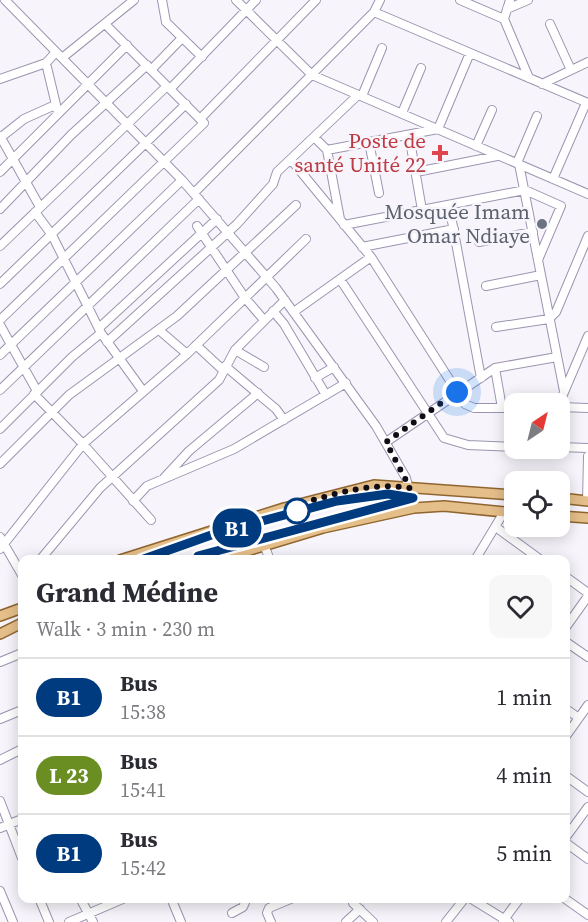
<!DOCTYPE html>
<meta charset="utf-8">
<style>
:root{--surface:#fff;--page:#f7f7f7;--text:#2b2b33;--muted:#7c7c81;--line:#e1e1e2}
body{margin:0;font-family:"Source Serif 4",serif;background:var(--page);color:var(--text);height:100vh;display:flex;flex-direction:column;font-size:22px;white-space:nowrap}
*{box-sizing:border-box;margin:0}
p{font-size:20px;color:var(--muted)}
.icon{flex:none;width:33px;height:33px;fill:none;stroke:currentColor;stroke-width:2;stroke-linecap:round;stroke-linejoin:round}
.map{position:relative;flex:1;overflow:hidden}
.sheet{position:absolute;left:18px;top:555px;width:552px;height:348px;display:flex;flex-direction:column;background:var(--surface);border-radius:12px;box-shadow:0 3px 15px #0003}
.sheet>*{flex:none}
.badge{padding:0 12px;border-radius:20px;font-size:21px;line-height:39px}
.needle{width:39px;rotate:35deg}
.buttons{position:absolute;left:504px;top:393px;display:grid;gap:12px}
.buttons a{display:grid;place-items:center;width:66px;height:66px;border-radius:12px;background:var(--surface);box-shadow:0 3px 15px #0003;font-size:30px}
.you{position:absolute;width:30px;height:30px;margin:-15px;border:4px solid #fff;border-radius:50%;background:#1a73e8;box-shadow:0 0 0 9px #1a73e833}
.map>.badge{position:absolute;translate:-50% -50%;box-shadow:0 0 0 3px #fff}
.round{display:grid;place-items:center;flex:none;width:63px;height:63px;border-radius:12px;background:var(--page)}
.summary{display:flex;align-items:center;justify-content:space-between;height:102px;padding:0 18px}
h1{font-size:28px;font-weight:700;line-height:45px}
ul{padding:0;list-style:none}
li{display:flex;align-items:center;gap:18px;height:78px;padding:0 18px;border-top:2px solid var(--line)}
li div{flex:1}
li b{display:block;font-size:22px}
li em{font-style:normal}
li .badge{min-width:66px;font-weight:700;text-align:center}
.map>svg:first-child{display:block}
</style>
<div class="map">
<svg width="588" height="922" viewBox="0 0 588 922">
<rect width="100%" height="100%" fill="#f7f5fb"/>
<g fill="none" stroke-linecap="round" stroke-linejoin="round">
<!-- minor casing -->
<g stroke="#9d94b0" stroke-width="10">
<path id="minor" d="M5 0 182 180 276 288 376 426 406 478 414 508
M162 0 166 22 202 57
M236 0 312 75 588 194
M460 0 504 19
M510 0 504 19 529 78
M507 9 528 0
M374 12 588 103
M550 24 571 70
M62 58 134 0
M46 63 57 109
M151 70 182 38
M0 79 46 63 56 52
M542 84 588 62
M170 89 256 0
M362 96 382 48
M402 113 421 68
M200 119 316 0
M409 135 422 210
M0 136 40 207
M0 138 24 119 55 105
M315 138 327 150 340 219
M369 142 379 193
M476 146 492 110
M327 150 438 129 470 53
M292 161 371 257 465 404 474 408H514
M517 163 537 116
M519 164 564 391
M0 172 127 45
M416 172 497 156
M553 179 586 103
M194 193 374 12 380 0
M449 205 481 378
M0 209 71 135 147 65
M35 212 52 235 101 333 143 391
M344 225 525 190 561 206 538 260
M197 226 245 298 264 320
M479 242 533 232
M0 246 167 86
M362 247 454 229
M340 279 444 438 468 445 514 447
M0 284 186 104
M486 286 541 275
M273 311 284 324 326 395
M295 311 371 257
M0 320 204 123 106 25
M0 325 37 391
M496 327 549 319 556 312 588 236
M99 328 217 219
M159 330 187 354
M107 342 237 224 273 184 277 172 358 95
M196 345 224 371
M235 350 264 367
M0 355 182 180
M225 366 276 409 284 420
M495 368 502 408
M315 378 334 367
M0 390 199 199
M34 394 83 444 151 520
M559 404 588 336
M560 407 588 408
M0 429 72 357 101 333
M386 442 495 368 557 357
M560 447 588 448
M0 464 69 395 177 316 296 205
M164 478 189 451 258 393
M133 501 147 486 234 449 346 383
M587 501 588 456
M497 528 541 560
M0 537 22 575
M264 545 270 560
M0 549 83 444 187 354 306 239
M40 560 100 488 219 380 235 350 285 300
M475 560 504 512
M566 577 588 593
M566 627 588 596
M566 642 588 657
M0 662 22 653
M566 709 579 718
M0 719 22 710
M566 736 588 705
M0 760 22 749
M566 776 588 792
M0 801 22 858
M0 828 22 819
M566 837 588 807
M566 843 588 859
M0 891 13 922
M39 898 49 922
M80 898 93 922
M171 898 181 922
M353 898V903L373 922
M470 898 509 922
M564 898 588 915
M232 913 243 907 247 898
M503 921 520 898
M69 922 125 898
M271 922 267 913 269 908 293 898
M346 922 360 909
M446 922 465 898"/>
</g>
<!-- major casing -->
<g stroke="#90652f" stroke-width="12">
<path id="major" d="M560 498 588 501
M560 516 588 518
M120 560 284 508 374 485 514 495
M217 560 323 528 414 508 444 506 514 513
M0 616 22 608
M0 634 22 623"/>
</g>
<!-- minor -->
<use href="#minor" stroke="#fff" stroke-width="8"/>
<!-- major -->
<use href="#major" stroke="#e5bf8a" stroke-width="9"/>
</g>
<g fill="none" stroke-linecap="round" stroke-linejoin="round">
<!-- line casing -->
<g stroke="#fff" stroke-width="14">
<path id="line" d="M141 560 217 533 337 501 388 494 413 498 198 556"/>
</g>
<!-- line -->
<use href="#line" stroke="#003b80" stroke-width="9"/>
<!-- walk -->
<path stroke="#110d17" stroke-width="6" stroke-dasharray="0 10.8" d="M297 511 302 503C339 493 371 482 410 488L386 442 457 392"/>
</g>
<!-- markers -->
<path fill="#e0444e" stroke="#f7f5fb" stroke-width="2" d="M437 144h6v6h6v6h-6v6h-6v-6h-6v-6h6z"/>
<circle fill="#6b7280" stroke="#f7f5fb" stroke-width="2" cx="542" cy="224" r="6"/>
<circle fill="#fff" stroke="#003b80" stroke-width="3" cx="297" cy="511" r="12"/>
<g text-anchor="middle" stroke-width="5" stroke-linejoin="round" paint-order="stroke">
<!-- health labels -->
<g font-size="21" fill="#be3a42" stroke="#f7f5fb" text-anchor="end">
<text x="426" y="148">Poste de<tspan x="426" dy="24">santé Unité 22</tspan></text>
</g>
<!-- worship labels -->
<g font-size="21" fill="#5b616d" stroke="#f7f5fb" text-anchor="end">
<text x="530" y="219">Mosquée Imam<tspan x="530" dy="24">Omar Ndiaye</tspan></text>
</g>
</g>
</svg>
<div class="buttons">
<a><svg class="needle" viewBox="-14 -14 28 28"><path d="M0-13l5 13h-10z" fill="#e53935"/><path d="M0 13l5-13h-10z" fill="#7c7c81"/></svg></a>
<a><svg class="icon" aria-label="locate" viewBox="0 0 24 24"><circle cx="12" cy="12" r="6"/><path d="M12 2v4M12 18v4M2 12h4M18 12h4"/></svg></a>
</div>
<div class="you" style="left:457px;top:392px"></div>
<b class="badge" style="left:237px;top:528px;background:#003b80;color:#fff">B1</b>
<section class="sheet">
<div class="summary"><div><h1>Grand Médine</h1><p>Walk · 3 min · 230 m</p></div><a class="round"><svg class="icon" aria-label="heart" viewBox="0 0 24 24"><path d="M12 20l-8-8c-3-5 5-10 8-4 3-6 11-1 8 4z"/></svg></a></div>
<ul>
<li><span class="badge" style="background:#003b80;color:#fff">B1</span><div><b>Bus</b><p>15:38</p></div><em>1 min</em></li>
<li><span class="badge" style="background:#6b8e23;color:#fff">L 23</span><div><b>Bus</b><p>15:41</p></div><em>4 min</em></li>
<li><span class="badge" style="background:#003b80;color:#fff">B1</span><div><b>Bus</b><p>15:42</p></div><em>5 min</em></li>
</ul>
</section>
</div>
